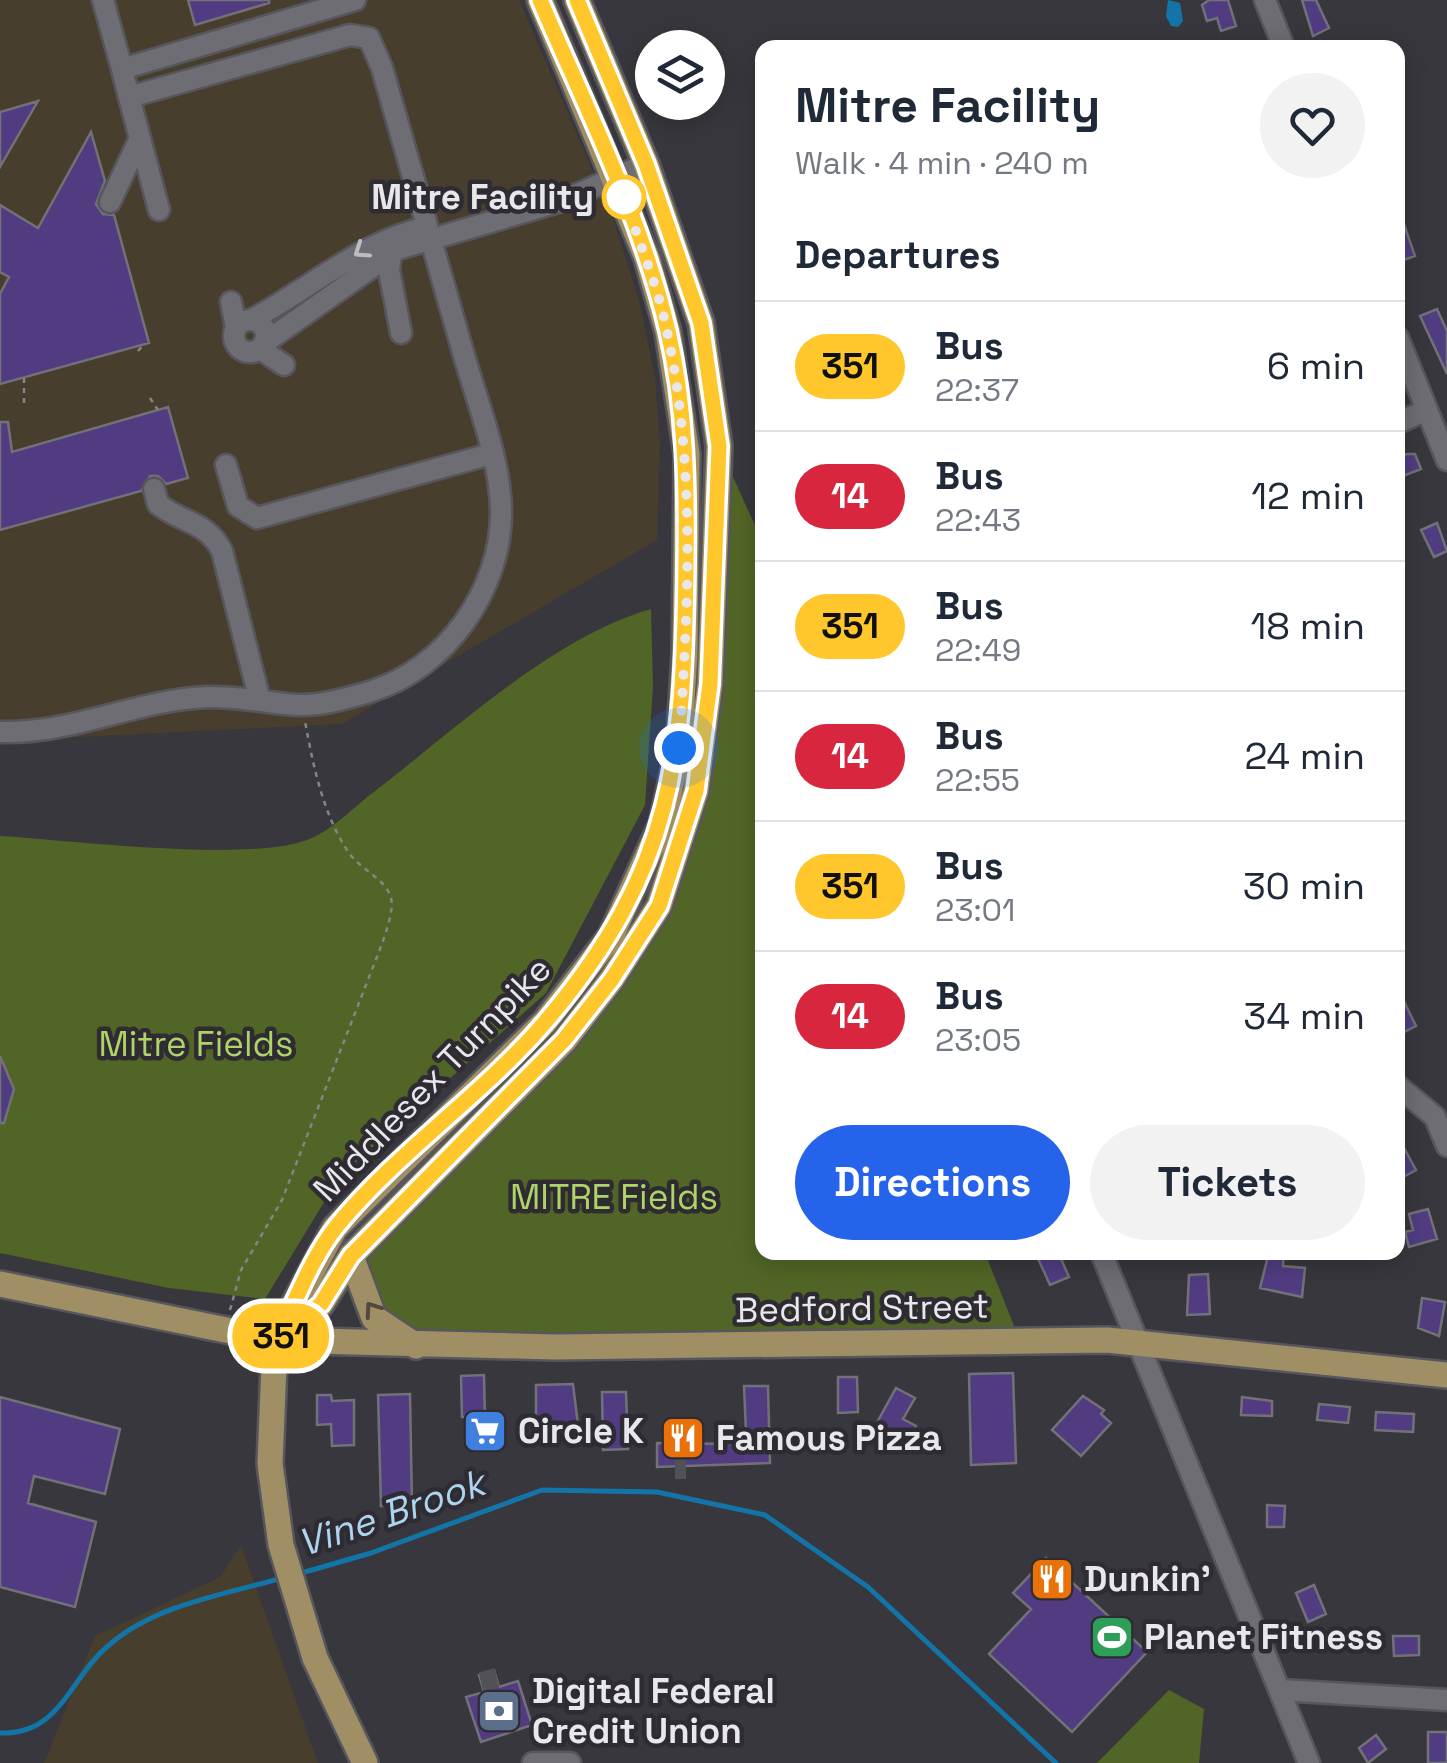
<!DOCTYPE html>
<meta charset="utf-8">
<style>
:root{--surface:#fff;--page:#f2f2f3;--text:#1f2937;--muted:#747a83;--line:#e0e1e3;--accent:#2563eb}
body{margin:0;font-family:"Space Grotesk",sans-serif;background:var(--page);color:var(--text);height:100vh;display:flex;flex-direction:column;font-size:38px;white-space:nowrap}
*{box-sizing:border-box;margin:0}
p{font-size:32px;color:var(--muted)}
.icon{flex:none;width:55px;height:55px;fill:none;stroke:currentColor;stroke-width:2;stroke-linecap:round;stroke-linejoin:round}
.map{position:relative;flex:1;overflow:hidden}
.drawer{position:absolute;left:755px;top:40px;width:650px;height:1220px;display:flex;flex-direction:column;background:var(--surface);border-radius:20px;box-shadow:0 5px 25px #0003}
.drawer>*{flex:none}
.badge{padding:0 20px;border-radius:32px;font-size:35px;line-height:65px}
.buttons{position:absolute;left:635px;top:30px;display:grid;gap:20px}
.buttons a{display:grid;place-items:center;width:90px;height:90px;border-radius:50%;background:var(--surface);box-shadow:0 5px 25px #0003;font-size:50px}
.you{position:absolute;width:50px;height:50px;margin:-25px;border:8px solid #fff;border-radius:50%;background:#1a73e8;box-shadow:0 0 0 15px #1a73e833}
.map>.badge{position:absolute;translate:-50% -50%;box-shadow:0 0 0 5px #fff}
h2{padding:0 40px;font-size:38px;line-height:90px}
.round{display:grid;place-items:center;flex:none;width:105px;height:105px;border-radius:52px;background:var(--page)}
.summary{display:flex;align-items:center;justify-content:space-between;height:170px;padding:0 40px}
h1{font-size:48px;font-weight:700;line-height:75px}
.cta{display:flex;gap:20px;margin-top:auto;padding:20px 40px}
.cta a{flex:1;height:115px;border-radius:60px;background:var(--accent);color:#fff;font-size:40px;font-weight:700;line-height:115px;text-align:center}
.cta a+a{background:var(--page);color:var(--text)}
ul{padding:0;list-style:none}
li{display:flex;align-items:center;gap:30px;height:130px;padding:0 40px;border-top:2px solid var(--line)}
li div{flex:1}
li b{display:block;font-size:38px}
li em{font-style:normal}
li .badge{min-width:110px;font-weight:700;text-align:center}
.map>svg:first-child{display:block}
</style>
<div class="map">
<svg width="1447" height="1763" viewBox="0 0 1447 1763">
<rect width="100%" height="100%" fill="#38373d"/>
<!-- commercial -->
<path fill="#473e2d" d="M0 0H519L613 218 640 304 655 377 660 444 657 540 342 724 0 741Z
M241 1545 318 1763H44L95 1636 220 1577Z"/>
<!-- green -->
<path fill="#516626" d="M719 446 762 541V1252L985 1253 1020 1341 416 1346 374 1318 351 1256 564 1041 659 906 696 791Z
M651 609 653 687 645 805 546 993 340 1176 265 1299 169 1288 0 1253V836C69 840 255 864 312 838 335 828 358 803 379 788 459 726 554 637 651 609Z
M1169 1690 1204 1709 1199 1763H1097Z"/>
<!-- water -->
<path fill="#1375a7" d="M1168 0 1180 3 1183 21 1178 27 1171 26 1166 16Z"/>
<g fill="none" stroke-linecap="round" stroke-linejoin="round">
<!-- stream -->
<path stroke="#1375a7" stroke-width="5" d="M298 1574 371 1553 542 1490 657 1492 765 1515 868 1587 1056 1763
M0 1733C61 1735 69 1678 109 1645 157 1604 223 1595 282 1578"/>
</g>
<!-- building -->
<path fill="#513c82" stroke="#727178" stroke-width="2.5" d="M188 0H269V3L195 25Z
M1209 0H1228L1236 26 1221 31 1217 18 1207 21 1202 5Z
M1302 0H1316L1329 28 1313 36Z
M38 101 0 167V112Z
M91 132 105 181 96 204 103 214 114 215 149 343 0 384V294L9 277 0 272V205L38 228Z
M1399 210 1415 256 1398 262V211Z
M1437 309 1447 331V374L1420 316Z
M168 407 188 478 166 484 158 476H150L141 491 0 530V422H8L12 452Z
M1407 454H1415L1421 469 1398 478V458Z
M1437 523 1447 551 1434 557 1421 530Z
M1398 989 1416 1026 1402 1033 1398 1024Z
M0 1056 14 1089 4 1123H0Z
M1398 1137 1416 1170 1398 1180Z
M1428 1209 1437 1239 1409 1247 1405 1232 1413 1230 1409 1214Z
M1035 1252H1058L1069 1277 1050 1285Z
M1269 1252H1284L1283 1266 1305 1268 1302 1297 1260 1288Z
M1208 1274 1210 1314 1187 1315 1189 1275Z
M1422 1298 1445 1302 1439 1336 1418 1328Z
M1013 1373 1016 1463 971 1465 969 1374Z
M484 1375 485 1420H502L503 1442H468V1417H462L461 1376Z
M838 1377H857L858 1412 838 1413Z
M573 1384 578 1425 536 1429V1385Z
M744 1386H768L770 1463 657 1467V1443L736 1444 746 1433Z
M896 1388 915 1398 903 1419 916 1426 905 1445 874 1428Z
M602 1392H626L628 1449 603 1450Z
M410 1394 412 1505 381 1506 378 1395Z
M317 1395H331L332 1401 354 1400V1445L332 1446 331 1424 317 1425Z
M1083 1396 1104 1410 1101 1414 1111 1423 1081 1456 1052 1430Z
M0 1397 120 1429 105 1494 34 1476 28 1503 96 1522 75 1607 0 1587Z
M1242 1397 1272 1401V1416L1241 1415Z
M1319 1404 1350 1407 1348 1423 1317 1420Z
M1376 1412 1414 1414 1413 1432 1375 1430Z
M1267 1505 1285 1506 1284 1527H1267Z
M1046 1558 1147 1652 1072 1732 989 1654 1031 1609 1013 1593Z
M1314 1585 1326 1614 1308 1622 1296 1593Z
M1393 1636H1419V1655L1394 1656Z
M494 1670 499 1687 518 1681 532 1725 481 1742 466 1697 484 1692 479 1675Z
M1428 1732H1447V1763H1428Z
M1376 1735 1386 1749 1368 1763 1359 1748Z"/>
<g fill="none" stroke-linecap="round" stroke-linejoin="round">
<!-- minor-tunnel -->
<path stroke="#525157" stroke-width="20" stroke-dasharray="20 10" stroke-linecap="butt" d="M675 1469H686
M481 1682 497 1678"/>
<!-- minor casing -->
<g stroke="#57565c" stroke-width="25">
<path id="minor" d="M103 0 122 69 355 0
M1265 0 1284 48
M129 97 159 210
M110 202 140 138
M391 254 389 270 401 333
M231 302 236 328
M251 320C313 287 358 243 427 227
M234 336a16 16 0 1 1 32 0a16 16 0 1 1-32 0Z
M1398 338 1447 460
M264 343 398 249 562 201 646 164
M260 349 284 365
M1398 423 1426 410
M226 465 238 506 257 518 491 454
M154 489 158 504C181 523 207 521 222 551L260 701
M0 732C73 734 136 700 207 697 237 696 268 703 298 705 321 706 349 698 372 691 446 668 501 590 501 513 501 462 479 407 465 359 437 262 409 165 382 68L369 38 350 35 129 97 122 69
M1398 1086 1435 1117 1447 1146
M1101 1252 1309 1763
M1280 1690 1447 1700
M533 1763H570"/>
</g>
<!-- major casing -->
<g stroke="#57565c" stroke-width="30">
<path id="major" d="M351 1256 374 1318 416 1346
M0 1284 275 1340 555 1347 1107 1340 1447 1375
M283 1334 321 1304 351 1256 564 1041 612 979 659 906 696 791 710 684 719 446 701 323 646 164 577 0
M365 1763 315 1658 281 1545 270 1464 275 1340 335 1228 545 1022 611 936 662 824 679 748 685 654 687 454 668 332 647 258 540 0"/>
</g>
<!-- path -->
<path stroke="#858489" stroke-width="2.5" stroke-dasharray="5 5" stroke-linecap="butt" d="M138 351 143 345
M24 378V405
M150 398 158 410
M230 1310 241 1270 282 1200 382 944C386 931 394 912 391 898 386 879 360 869 349 853 323 815 313 765 305 721"/>
<!-- minor -->
<use href="#minor" stroke="#6f6d74" stroke-width="20"/>
<!-- major -->
<use href="#major" stroke="#a08f65" stroke-width="25"/>
</g>
<!-- one-way arrows -->
<defs><path id="oneway-chevron" d="M-2-3.5L2.5 0L-2 3.5" fill="none" stroke-width="1.6" stroke-linecap="round" stroke-linejoin="round" transform="scale(2.5)"/></defs>
<use stroke="#bebcc1" href="#oneway-chevron" transform="translate(361 251) rotate(146)"/>
<use stroke="#504a41" href="#oneway-chevron" transform="translate(372 1309) rotate(-125)"/>
<g fill="none" stroke-linecap="round" stroke-linejoin="round">
<!-- line casing -->
<g stroke="#fff" stroke-width="22">
<path id="line" d="M540 0C586 108 641 216 668 331 686 409 687 485 686 564 684 755 675 869 546 1021 483 1095 398 1151 336 1227 310 1260 295 1304 276 1340L321 1304 351 1256 564 1040 612 979 659 906 696 791 710 684 719 446 701 323 646 164 577 0"/>
</g>
<!-- line -->
<use href="#line" stroke="#ffc72c" stroke-width="15"/>
<!-- walk -->
<path stroke="#e8e7eb" stroke-width="10" stroke-dasharray="0 18" d="M624 197C639 243 659 288 668 336 696 471 688 611 679 748"/>
</g>
<!-- icons -->
<defs>
<g id="supermarket-square" transform="scale(2.25)"><rect x="-9" y="-9" width="18" height="18" rx="4" fill="#3f7fe0" stroke="#2e2c32"/><path d="M-6-5.5h2.5l.6 2H6L4.5 2H-2.5L-4.4-4H-6ZM-1.5 3.2a1.3 1.3 0 1 0 .1 0ZM3 3.2a1.3 1.3 0 1 0 .1 0Z" fill="#fff"/></g>
<g id="restaurant-square" transform="scale(2.25)"><rect x="-9" y="-9" width="18" height="18" rx="4" fill="#e8710a" stroke="#2e2c32"/><path d="M-5-6h1v4h1v-4h1v4h1v-4h1v5L-1.5 .5V6h-2V.5L-5-1ZM5-6V6H3V1.5H1.5Q1.5-4 5-6Z" fill="#fff"/></g>
<g id="stadium-square" transform="scale(2.25)"><rect x="-9" y="-9" width="18" height="18" rx="4" fill="#2e9e5b" stroke="#2e2c32"/><path d="M0-5a6.5 5 0 1 0 0 10a6.5 5 0 1 0 0-10ZM-3.5-1.8h7v3.6h-7Z" fill="#fff"/></g>
<g id="bank-square" transform="scale(2.25)"><rect x="-9" y="-9" width="18" height="18" rx="4" fill="#5c6f8a" stroke="#2e2c32"/><path d="M-6-4H6V4H-6ZM0-2.3a2.3 2.3 0 1 0 0 4.6a2.3 2.3 0 1 0 0-4.6Z" fill="#fff"/></g>
</defs>
<g fill-rule="evenodd">
<use href="#supermarket-square" x="485" y="1431"/>
<use href="#restaurant-square" x="683" y="1438"/>
<use href="#restaurant-square" x="1052" y="1579"/>
<use href="#stadium-square" x="1112" y="1637"/>
<use href="#bank-square" x="499" y="1711"/>
</g>
<!-- markers -->
<circle fill="#fff" stroke="#ffc72c" stroke-width="5" cx="624" cy="197" r="20"/>
<g text-anchor="middle" stroke-width="9" stroke-linejoin="round" paint-order="stroke">
<!-- stop labels -->
<g font-size="35" font-weight="bold" fill="#e8e7eb" stroke="#2e2c32" text-anchor="end">
<text x="594" y="209">Mitre Facility</text>
</g>
<!-- park labels -->
<g font-size="35" fill="#aed366" stroke="#2e2c32">
<text x="196" y="1056">Mitre Fields</text>
<text x="614" y="1209">MITRE Fields</text>
</g>
<!-- street labels -->
<g font-size="35" fill="#e8e7eb" stroke="#2e2c32">
<text transform="translate(432 1079) rotate(-46)" y="12">Middlesex Turnpike</text>
<text transform="translate(862 1308) rotate(-1)" y="12">Bedford Street</text>
</g>
<!-- poi labels -->
<g font-size="35" font-weight="bold" fill="#e8e7eb" stroke="#2e2c32" text-anchor="start">
<text x="518" y="1443">Circle K</text>
<text x="716" y="1450">Famous Pizza</text>
<text x="1084" y="1591">Dunkin'</text>
<text x="1144" y="1649">Planet Fitness</text>
<text x="532" y="1703">Digital Federal<tspan x="532" dy="40">Credit Union</tspan></text>
</g>
<!-- water labels -->
<g font-size="38" font-style="italic" fill="#acd4f0" stroke="#2e2c32">
<text transform="translate(391 1513) rotate(-19)" y="13">Vine Brook</text>
</g>
</g>
</svg>
<div class="buttons">
<a><svg class="icon" aria-label="layers" viewBox="0 0 24 24"><path d="M12 4l9 5-9 5-9-5zM3 14l9 5 9-5"/></svg></a>
</div>
<div class="you" style="left:679px;top:748px"></div>
<b class="badge" style="left:281px;top:1336px;background:#ffc72c;color:#111">351</b>
<section class="drawer">
<div class="summary"><div><h1>Mitre Facility</h1><p>Walk · 4 min · 240 m</p></div><a class="round"><svg class="icon" aria-label="heart" viewBox="0 0 24 24"><path d="M12 20l-8-8c-3-5 5-10 8-4 3-6 11-1 8 4z"/></svg></a></div>
<h2>Departures</h2>
<ul>
<li><span class="badge" style="background:#ffc72c;color:#111">351</span><div><b>Bus</b><p>22:37</p></div><em>6 min</em></li>
<li><span class="badge" style="background:#d7263d;color:#fff">14</span><div><b>Bus</b><p>22:43</p></div><em>12 min</em></li>
<li><span class="badge" style="background:#ffc72c;color:#111">351</span><div><b>Bus</b><p>22:49</p></div><em>18 min</em></li>
<li><span class="badge" style="background:#d7263d;color:#fff">14</span><div><b>Bus</b><p>22:55</p></div><em>24 min</em></li>
<li><span class="badge" style="background:#ffc72c;color:#111">351</span><div><b>Bus</b><p>23:01</p></div><em>30 min</em></li>
<li><span class="badge" style="background:#d7263d;color:#fff">14</span><div><b>Bus</b><p>23:05</p></div><em>34 min</em></li>
</ul>
<div class="cta"><a>Directions</a><a>Tickets</a></div>
</section>
</div>
